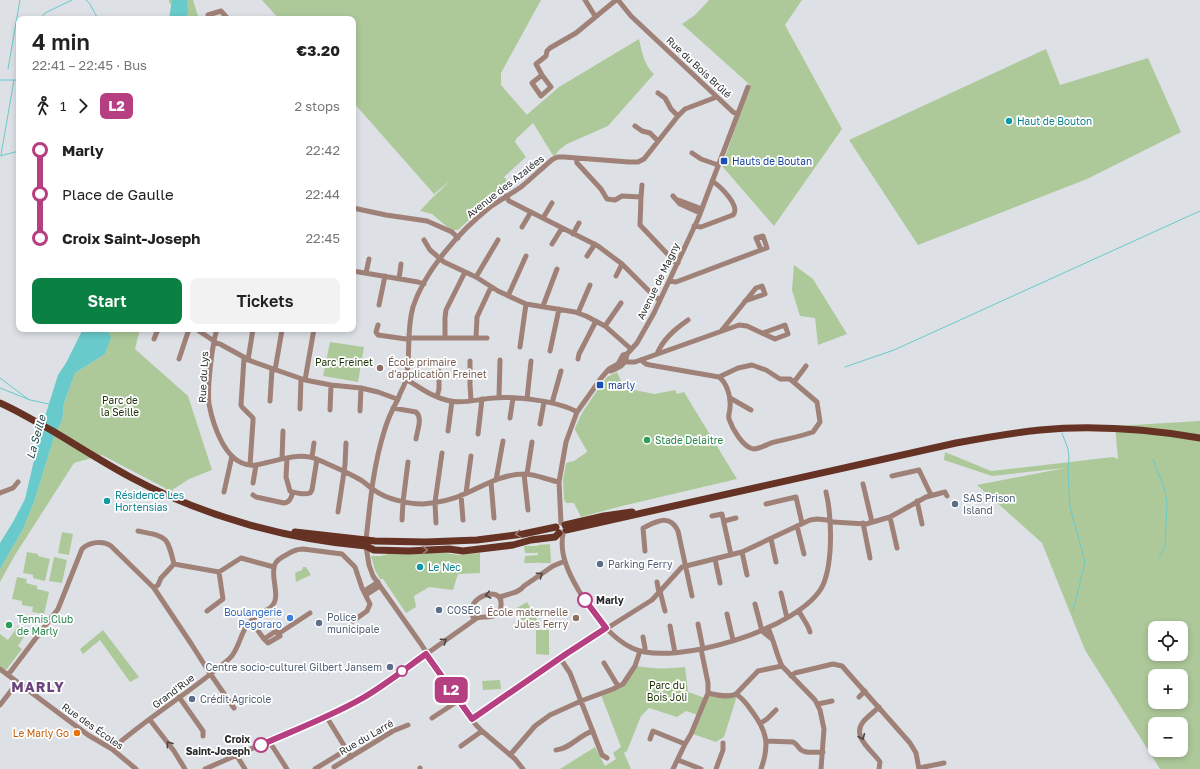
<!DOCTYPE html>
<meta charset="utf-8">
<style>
:root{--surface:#fff;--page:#f2f2f2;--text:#222;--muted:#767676;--accent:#0b8043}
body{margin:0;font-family:"Golos Text",sans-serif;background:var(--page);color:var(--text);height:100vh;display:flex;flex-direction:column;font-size:15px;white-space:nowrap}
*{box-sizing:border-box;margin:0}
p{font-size:13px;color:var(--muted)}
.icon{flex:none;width:22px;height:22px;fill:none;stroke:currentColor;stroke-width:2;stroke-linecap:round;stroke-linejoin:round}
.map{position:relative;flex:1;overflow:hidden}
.sheet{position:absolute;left:16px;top:16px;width:340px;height:316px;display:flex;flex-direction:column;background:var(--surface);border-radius:8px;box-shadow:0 2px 6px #0003}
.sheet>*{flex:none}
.badge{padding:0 8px;border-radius:6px;font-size:14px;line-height:26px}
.fabs{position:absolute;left:1148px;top:621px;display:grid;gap:8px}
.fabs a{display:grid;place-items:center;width:40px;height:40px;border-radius:8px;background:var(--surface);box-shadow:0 2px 6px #0003;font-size:20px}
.map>.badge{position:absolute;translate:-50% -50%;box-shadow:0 0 0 2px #fff}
.legs{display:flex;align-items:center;gap:6px;height:44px;padding:0 16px;font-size:13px}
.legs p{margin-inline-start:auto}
.overview{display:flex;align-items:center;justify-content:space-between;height:68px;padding:0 16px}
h1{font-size:22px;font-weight:600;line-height:30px}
.cta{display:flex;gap:8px;margin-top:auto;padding:8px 16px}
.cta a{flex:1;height:46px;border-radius:8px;background:var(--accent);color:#fff;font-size:16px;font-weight:600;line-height:46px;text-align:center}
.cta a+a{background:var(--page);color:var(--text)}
ul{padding:0 16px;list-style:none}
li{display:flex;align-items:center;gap:14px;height:44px;font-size:15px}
li i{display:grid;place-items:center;width:6px;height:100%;margin:0 5px;background:currentColor}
li i::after{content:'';width:10px;height:10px;margin:-5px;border:3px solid;border-radius:50%;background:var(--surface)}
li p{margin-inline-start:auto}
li:first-child i{background:linear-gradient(#0000 50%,currentColor 0)}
li:last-child i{background:linear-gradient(currentColor 50%,#0000 0)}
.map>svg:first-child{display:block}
</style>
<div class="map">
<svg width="1200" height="769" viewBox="0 0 1200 769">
<rect width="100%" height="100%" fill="#dde1e6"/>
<!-- green -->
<path fill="#adc99a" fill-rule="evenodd" d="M169 0H193L199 19H181L169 2Z
M262 0H541L501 73V85L527 115 522 119 559 87 639 39C642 52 644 65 654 74L608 126 567 144 559 150 554 157 533 123 516 139 515 142 526 157 504 177 511 185 489 201 458 230H451L432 214 420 211 431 199 451 180 434 194 353 102V19H279Z
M709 0H802L785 25 842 129 774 226 722 166 750 85 682 24 695 15Z
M1046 49 1060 85 1148 58 1181 132 1087 179 918 245 849 140Z
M794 265 813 279 847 334 818 345 815 318 800 316 792 290Z
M107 329H140L135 349 188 396 212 470 189 479 169 492 165 488 102 455 74 463 15 555 0 582V569L23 529 34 502 55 434 62 421 64 403 75 373 105 354 110 337Z
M330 342 364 347 358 382 323 376Z
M617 372 624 388 655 394 675 390 677 394 684 392 737 479 622 506 581 517 574 503H566L565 501 564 500 563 480 566 463 574 461 587 452V451L575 430V428L582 413 592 398 607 377Z
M1200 421V769H1160L1085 650 1042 543 977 485 1065 468 992 476 944 460 945 452 991 471 1113 457 1118 459 1115 426ZM1155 628H1181V654H1155ZM1155 676H1181V702H1155ZM1155 724H1181V750H1155Z
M62 532 73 534 69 555 58 553Z
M550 544 551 563H539L538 562 537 563H524L525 556 538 555V552L537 553H525L524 546H538V545Z
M27 552 38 554V556L50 559 45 581 33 578V575L23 573Z
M391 553H446L458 555 480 553V573L458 574 453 590 429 587 414 596 416 607 406 613 383 579H380L375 570 371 556H381Z
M54 557 67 560 62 583 49 581Z
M303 567H306L311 575 296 582 295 573 302 570Z
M17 577 27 579 26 583 37 586V589L49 592 44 614 32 612 33 607 22 605V601L12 599Z
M527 602 537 620 526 627 515 609Z
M18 626 27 632 18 646 22 649 6 670 0 666V634L8 640Z
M103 630 139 677 130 682 100 640 83 654 80 649Z
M536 630H549V655L536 654Z
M637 666C653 669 668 669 685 667L688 692 705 698C712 691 726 694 736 694V699L724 737 716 742 693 734 698 715 686 711 677 717 649 708 641 716 627 751 624 753 631 769H560L595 747 605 766 616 759 613 753 621 747 601 695 619 687Z
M500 680 501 689 483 690 482 681Z"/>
<!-- water -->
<path fill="#68cacb" d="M172 0H187L188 12 185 19H169Z
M83 329H107L111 337 105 354 75 373 64 403 62 421 55 434 34 502 23 529 0 569V543L13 522 25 499 42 426 58 375 66 363Z"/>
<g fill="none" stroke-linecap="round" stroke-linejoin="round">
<!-- stream -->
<path stroke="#68cacb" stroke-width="1" d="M86 0 90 4 98 19
M40 19 45 13 72 0
M8 69 20 0
M0 80H19
M1 155 14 80
M0 156 19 151
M845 367 894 350 1200 211
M0 378 28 399
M0 388 30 400 49 404
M1062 433 1068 449 1069 457 1068 471 1070 507 1085 562 1073 611
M1153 459 1165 491 1167 503 1165 547 1159 558"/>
<!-- minor -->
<path stroke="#a08178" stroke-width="5" d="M585 0 595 16
M618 0 631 16 733 112 737 114
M208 15 221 11 228 19
M542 75 536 64 546 56 547 51 550 48 576 33 616 0
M542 75 551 87 541 96 532 83Z
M658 93 665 98 671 109 678 116
M635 126 642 131 650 133 658 141
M692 153 701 159 718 165
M576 158 577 163 579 165 601 189 607 199 615 200 622 196 641 197 640 225 675 262 678 263
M506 196 509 201 598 246 622 264 655 297 660 300
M673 196 680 204 700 213
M641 197 642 185
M678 200 681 201 702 209
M353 208 386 215 427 221 452 232 458 238
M543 218 552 203
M694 226 701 227 733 215C741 206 720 186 712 181
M522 227 531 212
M573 234 579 223
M424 240 430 250 444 262 476 277 498 291 526 304 575 312 586 316 605 326 631 349
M552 244 562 228
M587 256 595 244
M353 271 418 282 424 284
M366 273 369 259
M616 276 622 264
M476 277 498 240
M399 279 401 264
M669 281 676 282 761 250 767 248 763 236 756 238 761 250
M508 296 526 256
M379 305 385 276
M543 306 557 269
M578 313 590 285
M378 325 376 332 378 335 406 339 410 338H487
M605 326 621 303
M196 329 214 341
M217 329C212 345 207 387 209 404 213 425 225 463 250 465 256 466 260 464 265 463 283 459 301 452 319 460 332 466 347 472 359 479 365 482 369 487 374 490 386 499 408 504 423 504 437 503 454 499 467 493 485 485 503 474 524 474 536 474 547 480 559 482
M722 330 756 288 762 286 765 294 745 301
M445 338V318L446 310 465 272
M476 338 477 317 491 287
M154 339 158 329
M214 342 220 344 251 361 305 380 331 385 361 388 378 392 397 399
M520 347 526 304
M550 351 559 309
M657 354C663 339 675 329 688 320
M244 358 241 405 242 407 253 418V421L250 465
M179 359 189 329
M578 359 579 354 596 321
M248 360 253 329
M641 360 646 364 650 365 719 377C727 383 731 397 730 407 730 412 728 415 729 419 732 428 743 448 754 449 759 449 766 445 771 443 785 439 799 437 813 432L820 422 817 402 790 379H780L766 370 752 365 738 368 719 377
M470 361V385L471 401
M620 361 624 362H635L739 325 747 326 775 339 788 334 785 325 763 333
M275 370 282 330
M611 371C621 367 626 364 627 354
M305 380 314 329
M406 380 409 381C422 389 434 398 450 401 464 404 479 399 493 398 514 396 559 401 577 412
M794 382 806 366
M437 397 439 389V371
M499 397 500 360
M730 398 751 410
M527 399 531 361
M270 401 272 369
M552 403 561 371
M393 408 416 412C423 418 417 431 416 439
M300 409 301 379
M330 410 331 385
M360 411 361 388
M510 418 513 398
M540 424 544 402
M448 431 452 401
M478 434 482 399
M312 457 314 443
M287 458 286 477 290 491C295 493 305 495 310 493L312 490 317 459
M282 459 283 431
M524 474 528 510
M527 474 532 442
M892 476 919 470 931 495
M496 480 503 441
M491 482 494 518
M253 483 256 465
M863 484 872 522
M224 492 232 456
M0 493 13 488 18 482
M466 493 471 456
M253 495 256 497 284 503C290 502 291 498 293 492
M461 495 463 520
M917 501 922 524
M766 504 796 497 802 523
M338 512 345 465 346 443
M712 516 722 514 731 555
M890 517 897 548
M402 520 403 502 408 462
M724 521 736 518
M436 523 435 502 442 453
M561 523 559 482 566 442 577 412 602 377 609 369 618 364 623 355 627 354 637 343 654 313 698 219 748 87
M863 523 870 558
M797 526 804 554
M138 531C167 537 167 535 174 564
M563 534C559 554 569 574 579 591 592 612 609 637 632 648 673 668 803 628 823 585 833 562 832 517 826 492
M771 539 776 562
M366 540C370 504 373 467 384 432 387 421 392 410 398 399 400 392 405 386 406 379 411 355 406 331 413 307 425 270 460 231 490 207 500 200 511 194 521 187 532 178 542 168 553 159L558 157H564L629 162H638L644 159 678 116 685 109 714 98 716 96
M366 546 369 565 373 576 421 644 458 701 476 725 482 731 515 759 523 769
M645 551 643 528C656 522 669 513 678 531L692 596
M742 552 747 575
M715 559 720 583
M657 582 659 593
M154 588 158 585 161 578 174 564 219 572 241 558 274 567
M364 591 378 582
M660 591 665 611
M781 593 787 618
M366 595 380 586
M500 597 516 592 521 589 524 586 553 566 565 561
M755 604 762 631
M207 611 223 599 219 572
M799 611C802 618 808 624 810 632
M727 614 733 640
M251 621 264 639 276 631 278 634 310 613
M698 624 703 649
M670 626 675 653
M768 628C774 640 776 654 782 666L815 700 820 710 824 729 821 769
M762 631 772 639
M643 637 645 648V652
M264 639 268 643 280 636 278 634
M560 658 570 673 602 755 607 758
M604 663 618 686
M0 669 88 735 112 749 136 769
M8 675 58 609 82 549C89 542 103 540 111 546L154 588 192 645 209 672 234 708
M791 676 795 673 833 664 842 666 910 743 916 753 919 769
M708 693C716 695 728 698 736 694L758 671 782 666
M736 694C742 698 747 704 751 710 767 731 770 744 761 769
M179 697 203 731V736
M859 697 865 691
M818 704 832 701
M0 705 17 683
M326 716 351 757
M432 718 458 701
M472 719 566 654 652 600 682 567 742 552 810 520 817 519 827 520 833 522 866 524 890 517 926 497 945 492 947 496
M150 720 174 751 185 769
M761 723 767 719 776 710
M650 739 653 731 685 744
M269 741 287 769
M766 741 793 742C797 744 797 746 800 749 805 754 816 752 823 752
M461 746 482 731
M112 749C149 716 193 691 230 658 239 649 240 634 248 624 254 616 263 613 270 608 283 598 269 577 275 564 277 560 282 557 286 555 292 551 296 549 303 549L342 554 355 567 362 588 370 604 367 611 353 621
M556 750C570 749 579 735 593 731
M510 755 535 726 550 715 581 701 613 689 623 684 635 666 640 651
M237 756 245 769
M678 760 701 769
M334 767 393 731 408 725
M919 768 944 763
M205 769 326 716 355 702 401 672 477 618C483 616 490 618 496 615 500 614 501 609 501 605 503 583 463 598 473 617L477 618
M315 769 346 750
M420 769V768
M673 769 685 744 691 734 708 693V683L701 649
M716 769 723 750V743
M879 769 880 762C873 751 851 737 863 722 867 717 874 712 879 707"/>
<!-- major -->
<path stroke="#663224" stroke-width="7" d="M0 403C18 411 34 421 51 430 78 446 104 463 132 478 203 516 285 539 366 546L374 550 409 551 449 549 463 551 513 545 531 540 555 537 559 533
M565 525 604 516 632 512
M566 530 956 443C983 438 1011 433 1040 430 1093 425 1147 429 1200 438
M295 532 375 541 426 542 477 540 523 534 556 527"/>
</g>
<!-- one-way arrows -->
<defs><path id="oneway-chevron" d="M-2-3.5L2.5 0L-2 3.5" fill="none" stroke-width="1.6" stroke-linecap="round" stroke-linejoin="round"/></defs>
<g stroke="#9c7a71">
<use href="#oneway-chevron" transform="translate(518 534) rotate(171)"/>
<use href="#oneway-chevron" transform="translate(425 550) rotate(-2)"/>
</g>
<g stroke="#4d4544">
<use href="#oneway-chevron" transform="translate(540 575) rotate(-35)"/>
<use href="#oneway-chevron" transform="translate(488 595) rotate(167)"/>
<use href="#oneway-chevron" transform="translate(444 641) rotate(-34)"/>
<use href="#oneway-chevron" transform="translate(862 737) rotate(67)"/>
<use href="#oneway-chevron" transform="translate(169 744) rotate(-127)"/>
</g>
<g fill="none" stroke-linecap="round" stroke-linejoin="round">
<!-- line-1 casing -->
<g stroke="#fff" stroke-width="9">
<path id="line-1" d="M261 745C295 730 329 717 361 699 384 686 405 669 426 654L472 719 566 654 606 628 585 600"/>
</g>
<!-- line-1 -->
<use href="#line-1" stroke="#b63f82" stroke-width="6"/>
</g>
<!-- markers -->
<g fill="#0f9aa8" stroke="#fff" stroke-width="1.5">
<circle cx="1009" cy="121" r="4"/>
<circle cx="107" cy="501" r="4"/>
<circle cx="420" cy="567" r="4"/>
</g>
<g fill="#1a4fb4" stroke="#fff" stroke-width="1.5">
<rect x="720" y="157" width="8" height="8" rx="2"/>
<rect x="596" y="381" width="8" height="8" rx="2"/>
</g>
<g fill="#8d6e63" stroke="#fff" stroke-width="1.5">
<circle cx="380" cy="368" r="4"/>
<circle cx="576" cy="618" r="4"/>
</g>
<g fill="#2e9e5b" stroke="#fff" stroke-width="1.5">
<circle cx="647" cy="440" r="4"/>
<circle cx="9" cy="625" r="4"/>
</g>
<g fill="#5c6f8a" stroke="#fff" stroke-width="1.5">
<circle cx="955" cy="504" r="4"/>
<circle cx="600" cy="564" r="4"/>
<circle cx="439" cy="610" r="4"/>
<circle cx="319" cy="623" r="4"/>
<circle cx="390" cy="667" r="4"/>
<circle cx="192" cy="699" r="4"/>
</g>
<g fill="#fff" stroke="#b63f82" stroke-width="2">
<circle cx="585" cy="600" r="7"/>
<circle cx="402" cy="671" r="5"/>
<circle cx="261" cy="745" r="7"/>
</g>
<circle fill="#3f7fe0" stroke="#fff" stroke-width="1.5" cx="290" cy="618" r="4"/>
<circle fill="#e8710a" stroke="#fff" stroke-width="1.5" cx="77" cy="733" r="4"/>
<g text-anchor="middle" stroke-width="3.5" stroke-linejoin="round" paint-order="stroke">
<!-- street labels -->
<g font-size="10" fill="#2a2b2d" stroke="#fff">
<text transform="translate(699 67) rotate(43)" y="4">Rue du Bois Brûlé</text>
<text transform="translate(505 186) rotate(-38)" y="4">Avenue des Azalées</text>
<text transform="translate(658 281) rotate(-64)" y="4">Avenue de Magny</text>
<text transform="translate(203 377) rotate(-87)" y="4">Rue du Lys</text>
<text transform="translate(173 691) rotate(-37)" y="4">Grand'Rue</text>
<text transform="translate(93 726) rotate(35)" y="4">Rue des Écoles</text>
<text transform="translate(366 737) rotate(-30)" y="4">Rue du Larré</text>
</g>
<!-- culture labels -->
<g font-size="10" fill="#0d838f" stroke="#fff" text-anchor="start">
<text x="1017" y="125">Haut de Bouton</text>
<text x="115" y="499">Résidence Les<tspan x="115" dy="12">Hortensias</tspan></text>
<text x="428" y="571">Le Nec</text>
</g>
<!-- transit labels -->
<g font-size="10" fill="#164399" stroke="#fff" text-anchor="start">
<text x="732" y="165">Hauts de Boutan</text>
<text x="608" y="389">marly</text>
</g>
<!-- park labels -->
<g font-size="10" fill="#1c3206" stroke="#fff">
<text x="344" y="366">Parc Freinet</text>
<text x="120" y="404">Parc de<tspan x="120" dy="12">la Seille</tspan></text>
<text x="667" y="689">Parc du<tspan x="667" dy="12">Bois Joli</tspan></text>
</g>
<!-- education labels -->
<g font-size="10" fill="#785e54" stroke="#fff" text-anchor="start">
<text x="388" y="366">École primaire<tspan x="388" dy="12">d'application Freinet</tspan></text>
<text x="568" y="616" text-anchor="end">École maternelle<tspan x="568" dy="12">Jules Ferry</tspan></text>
</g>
<!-- leisure labels -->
<g font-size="10" fill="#27864d" stroke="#fff" text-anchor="start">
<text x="655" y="444">Stade Delaitre</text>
<text x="17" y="623">Tennis Club<tspan x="17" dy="12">de Marly</tspan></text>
</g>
<!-- service labels -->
<g font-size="10" fill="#4e5e75" stroke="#fff" text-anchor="start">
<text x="963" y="502">SAS Prison<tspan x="963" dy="12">Island</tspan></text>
<text x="608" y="568">Parking Ferry</text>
<text x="447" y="614">COSEC</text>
<text x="327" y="621">Police<tspan x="327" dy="12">municipale</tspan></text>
<text x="382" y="671" text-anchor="end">Centre socio-culturel Gilbert Jansem</text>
<text x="200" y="703">Crédit Agricole</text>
</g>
<!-- stop labels -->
<g font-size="10" font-weight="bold" fill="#2a2b2d" stroke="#fff" text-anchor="start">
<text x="596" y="604">Marly</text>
<text x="250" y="743" text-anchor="end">Croix<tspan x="250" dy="12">Saint-Joseph</tspan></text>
</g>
<!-- shop labels -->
<g font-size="10" fill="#366cbe" stroke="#fff" text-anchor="end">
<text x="282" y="616">Boulangerie<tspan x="282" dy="12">Pegoraro</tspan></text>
</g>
<!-- food labels -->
<g font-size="10" fill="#c56008" stroke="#fff" text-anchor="end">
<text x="69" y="737">Le Marly Go</text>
</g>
<!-- water labels -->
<g font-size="11" font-style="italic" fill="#1c494a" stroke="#fff">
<text transform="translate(36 437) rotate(-74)" y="4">La Seille</text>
</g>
<!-- district labels -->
<g font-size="14" font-weight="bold" letter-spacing="1" fill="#6a457e" stroke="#fff">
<text x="38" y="692">MARLY</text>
</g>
</g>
</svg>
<div class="fabs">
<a><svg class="icon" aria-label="locate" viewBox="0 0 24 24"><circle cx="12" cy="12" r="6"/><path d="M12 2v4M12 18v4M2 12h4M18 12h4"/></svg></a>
<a>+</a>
<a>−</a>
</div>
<b class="badge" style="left:451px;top:690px;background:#b63f82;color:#fff">L2</b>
<section class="sheet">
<div class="overview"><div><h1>4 min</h1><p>22:41 – 22:45 · Bus</p></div><b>€3.20</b></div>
<div class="legs"><svg class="icon" aria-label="walk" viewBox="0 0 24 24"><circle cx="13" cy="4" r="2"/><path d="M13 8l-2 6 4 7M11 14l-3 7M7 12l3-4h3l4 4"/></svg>1<svg class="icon" aria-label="forward" viewBox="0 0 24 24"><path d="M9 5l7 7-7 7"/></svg><b class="badge" style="background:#b63f82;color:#fff">L2</b><p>2 stops</p></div>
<ul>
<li><i style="color:#b63f82"></i><b>Marly</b><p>22:42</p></li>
<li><i style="color:#b63f82"></i><span>Place de Gaulle</span><p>22:44</p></li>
<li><i style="color:#b63f82"></i><b>Croix Saint-Joseph</b><p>22:45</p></li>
</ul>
<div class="cta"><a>Start</a><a>Tickets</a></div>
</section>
</div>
